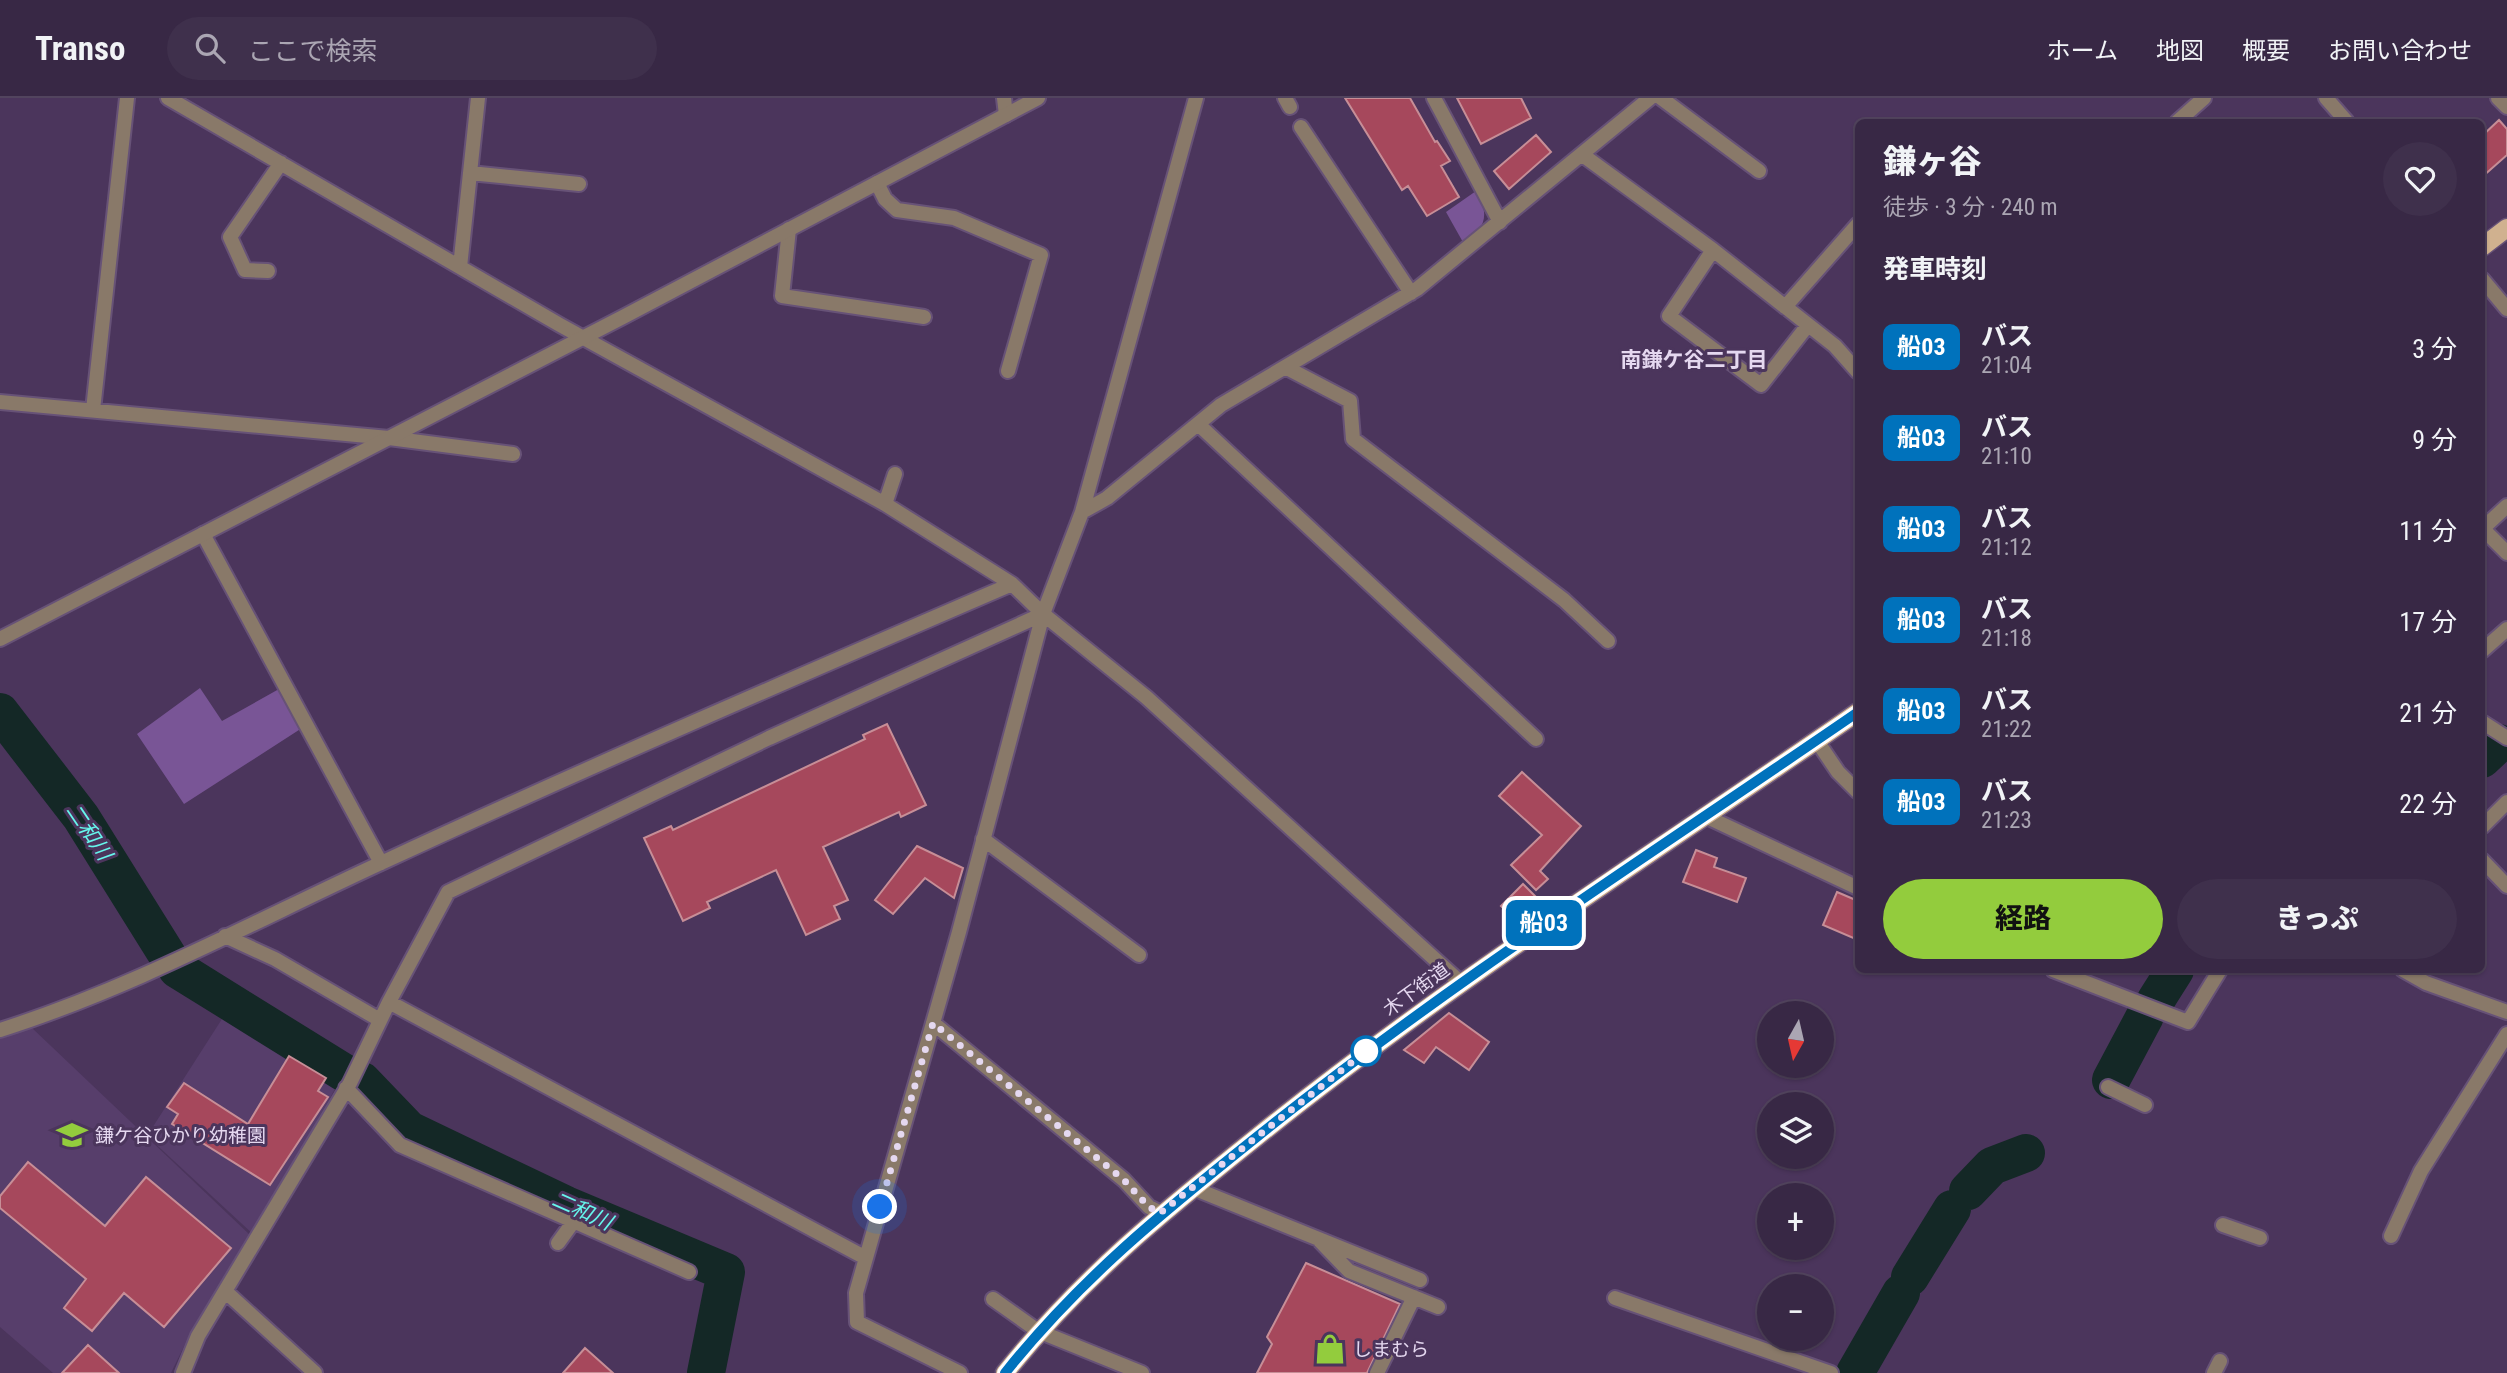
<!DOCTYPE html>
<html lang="ja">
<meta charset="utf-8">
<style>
:root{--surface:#382845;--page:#3f304c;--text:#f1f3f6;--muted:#aba6b3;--line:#52445e;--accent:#93cc3d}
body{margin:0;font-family:"Roboto Condensed","Noto Sans JP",sans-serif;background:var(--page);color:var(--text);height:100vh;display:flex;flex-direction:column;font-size:26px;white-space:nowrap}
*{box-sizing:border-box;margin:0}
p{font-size:23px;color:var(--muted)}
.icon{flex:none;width:38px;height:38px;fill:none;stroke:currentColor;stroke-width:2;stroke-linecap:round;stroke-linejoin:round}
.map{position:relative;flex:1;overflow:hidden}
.side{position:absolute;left:1855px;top:21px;width:630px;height:854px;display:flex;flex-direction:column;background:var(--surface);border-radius:10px;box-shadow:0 2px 5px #0004,0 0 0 2px var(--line)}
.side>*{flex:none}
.badge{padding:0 14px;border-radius:10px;font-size:24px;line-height:46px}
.needle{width:46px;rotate:188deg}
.buttons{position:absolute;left:1757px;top:903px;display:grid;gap:14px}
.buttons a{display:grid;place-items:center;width:77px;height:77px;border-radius:50%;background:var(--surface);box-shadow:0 2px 5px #0004,0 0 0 2px var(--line);font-size:35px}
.you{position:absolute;width:35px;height:35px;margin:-18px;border:5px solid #fff;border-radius:50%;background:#1a73e8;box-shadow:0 0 0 10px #1a73e833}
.map>.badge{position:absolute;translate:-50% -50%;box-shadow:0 0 0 4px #fff}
h2{padding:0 28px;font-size:26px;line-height:63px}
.round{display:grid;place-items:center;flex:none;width:74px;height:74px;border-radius:37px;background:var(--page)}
.headline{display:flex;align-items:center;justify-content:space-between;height:119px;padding:0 28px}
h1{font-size:33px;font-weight:800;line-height:52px}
.cta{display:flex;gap:14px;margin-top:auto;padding:14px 28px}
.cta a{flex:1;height:80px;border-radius:42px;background:var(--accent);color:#111;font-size:28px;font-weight:800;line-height:80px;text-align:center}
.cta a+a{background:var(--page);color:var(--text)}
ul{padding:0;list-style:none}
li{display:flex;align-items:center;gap:21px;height:91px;padding:0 28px}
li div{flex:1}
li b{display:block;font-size:26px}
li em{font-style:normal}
li .badge{min-width:77px;font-weight:700;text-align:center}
header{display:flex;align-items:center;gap:42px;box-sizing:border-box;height:98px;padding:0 35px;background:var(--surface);border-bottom:2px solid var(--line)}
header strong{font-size:33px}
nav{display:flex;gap:38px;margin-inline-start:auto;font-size:24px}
.search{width:490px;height:63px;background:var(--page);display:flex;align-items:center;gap:18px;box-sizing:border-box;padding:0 24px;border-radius:38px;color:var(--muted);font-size:26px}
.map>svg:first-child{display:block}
</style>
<header>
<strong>Transo</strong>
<div class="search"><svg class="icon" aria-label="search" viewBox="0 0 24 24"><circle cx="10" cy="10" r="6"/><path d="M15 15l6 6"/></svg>ここで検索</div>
<nav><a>ホーム</a><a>地図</a><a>概要</a><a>お問い合わせ</a></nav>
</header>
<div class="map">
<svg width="2507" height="1275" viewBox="0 0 2507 1275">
<rect width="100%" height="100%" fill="#4b355c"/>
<!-- built -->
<path fill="#573e6b" d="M229 910 341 980 254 1137 147 1038Z
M32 930 250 1137 188 1240 171 1275H53L0 1229V936Z"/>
<!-- green -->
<path fill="#795596" d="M1476 93C1490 116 1486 130 1464 146L1446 114Z
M200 590 222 623 279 591 302 630 184 706 137 636Z"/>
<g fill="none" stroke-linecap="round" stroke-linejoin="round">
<!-- river -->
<path stroke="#142826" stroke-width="38" d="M0 614 81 719 169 860
M2482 661 2499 645
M177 871 343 974
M2156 902 2175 872
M2111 982 2145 918
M362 983 409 1032 566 1107 726 1174 706 1275
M1968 1093 1992 1068 2026 1055
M1910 1179 1952 1111
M1855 1275 1901 1195"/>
</g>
<!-- building -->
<path fill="#a6485c" stroke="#c78e97" stroke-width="2" d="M1345 0H1410L1435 44 1437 43 1450 63 1441 68 1459 99 1427 118 1408 88 1402 92Z
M1457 0H1521L1531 20 1481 46Z
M2499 22 2507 31V57L2482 79V38Z
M1536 37 1551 54 1509 91 1494 73Z
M887 626 926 707 901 719 899 714 823 749 848 802 834 808 840 821 806 837 776 772 707 804 710 810 683 823 644 740 671 728 673 732 865 641 863 637Z
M1522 674 1581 728 1540 773 1548 781 1536 792 1511 767 1542 737 1499 698Z
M917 748 963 770 954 800 925 780 893 816 875 802Z
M1696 752 1717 760 1714 769 1746 780 1737 804 1683 784Z
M1523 786 1535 798 1513 820 1501 808Z
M1837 794 1858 803V842L1823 827Z
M1449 915 1489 944 1469 972 1436 949 1424 965 1404 952Z
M289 958 326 980 318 993 328 999 270 1087 172 1026 178 1016 167 1009 184 985 248 1026Z
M28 1064 105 1128 146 1079 231 1150 164 1229 124 1195 92 1233 64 1210 86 1181 0 1110V1098Z
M1306 1165 1400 1206 1367 1275H1257L1272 1246 1267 1239Z
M88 1247 119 1275H62Z
M585 1250 613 1275H563Z"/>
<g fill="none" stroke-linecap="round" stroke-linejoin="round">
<!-- minor casing -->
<g stroke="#675277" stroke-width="18">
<path id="minor" d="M168 0 560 227 885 406 1012 486 1043 516 1146 599 1460 884
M1004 0 1006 17
M1285 0 1290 9
M1434 0 1500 124
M1661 0 1759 73
M2498 0 2507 9
M2177 24 2204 0
M1301 29 1411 195
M1584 58 1713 152 1835 248 1858 274
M470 75 579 86
M877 85 885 101 897 112 954 120 1041 157 1008 273
M789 131 782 198 924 219
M1713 152 1669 218 1761 287 1808 227
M460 169 478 0
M268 173 245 172 230 139 281 65
M1785 209 1858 126
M1287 270 1350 303 1353 341 1564 502 1608 543
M0 304 389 340 513 356
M93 312 127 0
M1198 326 1536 641
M885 406 895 376
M1082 414 1107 400 1221 307 1417 191 1650 0
M2482 430 2507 455
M2482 431 2507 408
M203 436 381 765
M2482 553 2507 531
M2482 624 2507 640
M1817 643 1838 674 1858 694
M1705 718 1858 790
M2482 729 2507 704
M983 741 1139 857
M2482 762 2507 788
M225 838 275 861 380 922
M2053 872 2188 924 2220 872
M2403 872 2426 885 2507 914
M389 904 864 1159
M933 925 1124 1082 1149 1109 1161 1115
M0 932C133 890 255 823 381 765 590 668 801 577 1012 486
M2108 989 2145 1007
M346 990 400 1047 689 1174
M1193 1090 1420 1182
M2223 1127 2260 1140
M2391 1138 2421 1073 2507 936
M1320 1143 1349 1173 1438 1209
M558 1145 574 1123
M226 1194 315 1275
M1615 1200 1831 1275
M993 1201 1038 1233 1142 1275
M183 1275 198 1238 350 985 389 904 448 794 769 640 1043 516
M960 1275 857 1224 856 1195 959 834 1043 516 1082 414 1196 0
M1377 1275 1414 1199
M2214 1275 2220 1263"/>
</g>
<!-- tertiary casing -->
<g stroke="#675277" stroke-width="18">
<path id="tertiary" d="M2326 0 2347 24
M2482 181 2507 211
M0 541 623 219 1038 0"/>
</g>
<!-- primary casing -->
<g stroke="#675277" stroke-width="21">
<path id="primary" d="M2482 149 2507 130
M1005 1275C1081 1180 1164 1113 1258 1038 1450 884 1657 753 1858 614"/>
</g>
<!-- minor -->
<use href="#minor" stroke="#897969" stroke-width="14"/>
<!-- tertiary -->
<use href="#tertiary" stroke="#897969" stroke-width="14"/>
<!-- primary -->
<use href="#primary" stroke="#d0b18f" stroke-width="18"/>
</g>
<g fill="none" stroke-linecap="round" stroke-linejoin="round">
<!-- line casing -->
<g stroke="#fff" stroke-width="16">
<path id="line" d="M1005 1275C1081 1180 1164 1113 1258 1038 1450 884 1656 753 1858 614"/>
</g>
<!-- line -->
<use href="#line" stroke="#0072bc" stroke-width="10"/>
<!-- walk -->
<path stroke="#e5d8f0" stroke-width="7" stroke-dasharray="0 12.6" d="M880 1109 933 925 1124 1082 1149 1109 1160 1115 1370 950 1366 953"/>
</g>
<!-- icons -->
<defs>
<g id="school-bare" transform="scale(2.415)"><path d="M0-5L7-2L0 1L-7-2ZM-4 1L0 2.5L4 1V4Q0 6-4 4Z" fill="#93cc3d" stroke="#4b355c" stroke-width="2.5" paint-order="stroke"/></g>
<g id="shop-bare" transform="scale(2.415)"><path d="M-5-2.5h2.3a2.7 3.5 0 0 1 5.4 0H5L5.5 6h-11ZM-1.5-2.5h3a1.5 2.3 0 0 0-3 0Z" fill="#93cc3d" stroke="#4b355c" stroke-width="2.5" paint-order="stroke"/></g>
</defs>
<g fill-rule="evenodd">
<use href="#school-bare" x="72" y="1037"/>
<use href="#shop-bare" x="1330" y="1251"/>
</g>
<!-- markers -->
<circle fill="#fff" stroke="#0072bc" stroke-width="3.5" cx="1366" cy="953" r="14"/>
<g text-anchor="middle" stroke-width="6" stroke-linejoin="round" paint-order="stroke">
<!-- street labels -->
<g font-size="19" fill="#e5d8f0" stroke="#4b355c">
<text transform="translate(1416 891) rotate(-36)" y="7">木下街道</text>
</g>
<!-- poi labels -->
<g font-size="19" fill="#e5d8f0" stroke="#4b355c" text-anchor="start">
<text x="95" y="1044">鎌ケ谷ひかり幼稚園</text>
<text x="1353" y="1258">しまむら</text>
</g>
<!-- neighbourhood labels -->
<g font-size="21" font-weight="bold" fill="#e5d8f0" stroke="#4b355c">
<text x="1694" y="269">南鎌ケ谷二丁目</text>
</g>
<!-- water labels -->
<g font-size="21" font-style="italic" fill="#66f7ed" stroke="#4b355c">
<text transform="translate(89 734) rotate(56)" y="7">二和川</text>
<text transform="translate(582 1113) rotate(24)" y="7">二和川</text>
</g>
</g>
</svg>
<div class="buttons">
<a><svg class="needle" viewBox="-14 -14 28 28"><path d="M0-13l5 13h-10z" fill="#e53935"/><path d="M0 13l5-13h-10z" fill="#aba6b3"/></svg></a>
<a><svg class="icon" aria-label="layers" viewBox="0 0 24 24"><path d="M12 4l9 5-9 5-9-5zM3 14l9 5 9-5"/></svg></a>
<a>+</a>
<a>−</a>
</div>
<div class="you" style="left:880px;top:1109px"></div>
<b class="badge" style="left:1544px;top:825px;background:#0072bc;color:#fff">船03</b>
<section class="side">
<div class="headline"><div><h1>鎌ヶ谷</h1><p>徒歩 · 3 分 · 240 m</p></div><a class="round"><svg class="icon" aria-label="heart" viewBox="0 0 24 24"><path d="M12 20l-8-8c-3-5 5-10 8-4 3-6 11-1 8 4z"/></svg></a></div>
<h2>発車時刻</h2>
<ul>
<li><span class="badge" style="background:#0072bc;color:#fff">船03</span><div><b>バス</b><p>21:04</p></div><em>3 分</em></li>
<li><span class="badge" style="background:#0072bc;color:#fff">船03</span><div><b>バス</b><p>21:10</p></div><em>9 分</em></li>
<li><span class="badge" style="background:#0072bc;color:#fff">船03</span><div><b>バス</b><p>21:12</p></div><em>11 分</em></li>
<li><span class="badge" style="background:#0072bc;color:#fff">船03</span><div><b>バス</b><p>21:18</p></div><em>17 分</em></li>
<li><span class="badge" style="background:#0072bc;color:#fff">船03</span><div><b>バス</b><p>21:22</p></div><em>21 分</em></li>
<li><span class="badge" style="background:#0072bc;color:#fff">船03</span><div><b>バス</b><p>21:23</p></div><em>22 分</em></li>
</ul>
<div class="cta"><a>経路</a><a>きっぷ</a></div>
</section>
</div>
